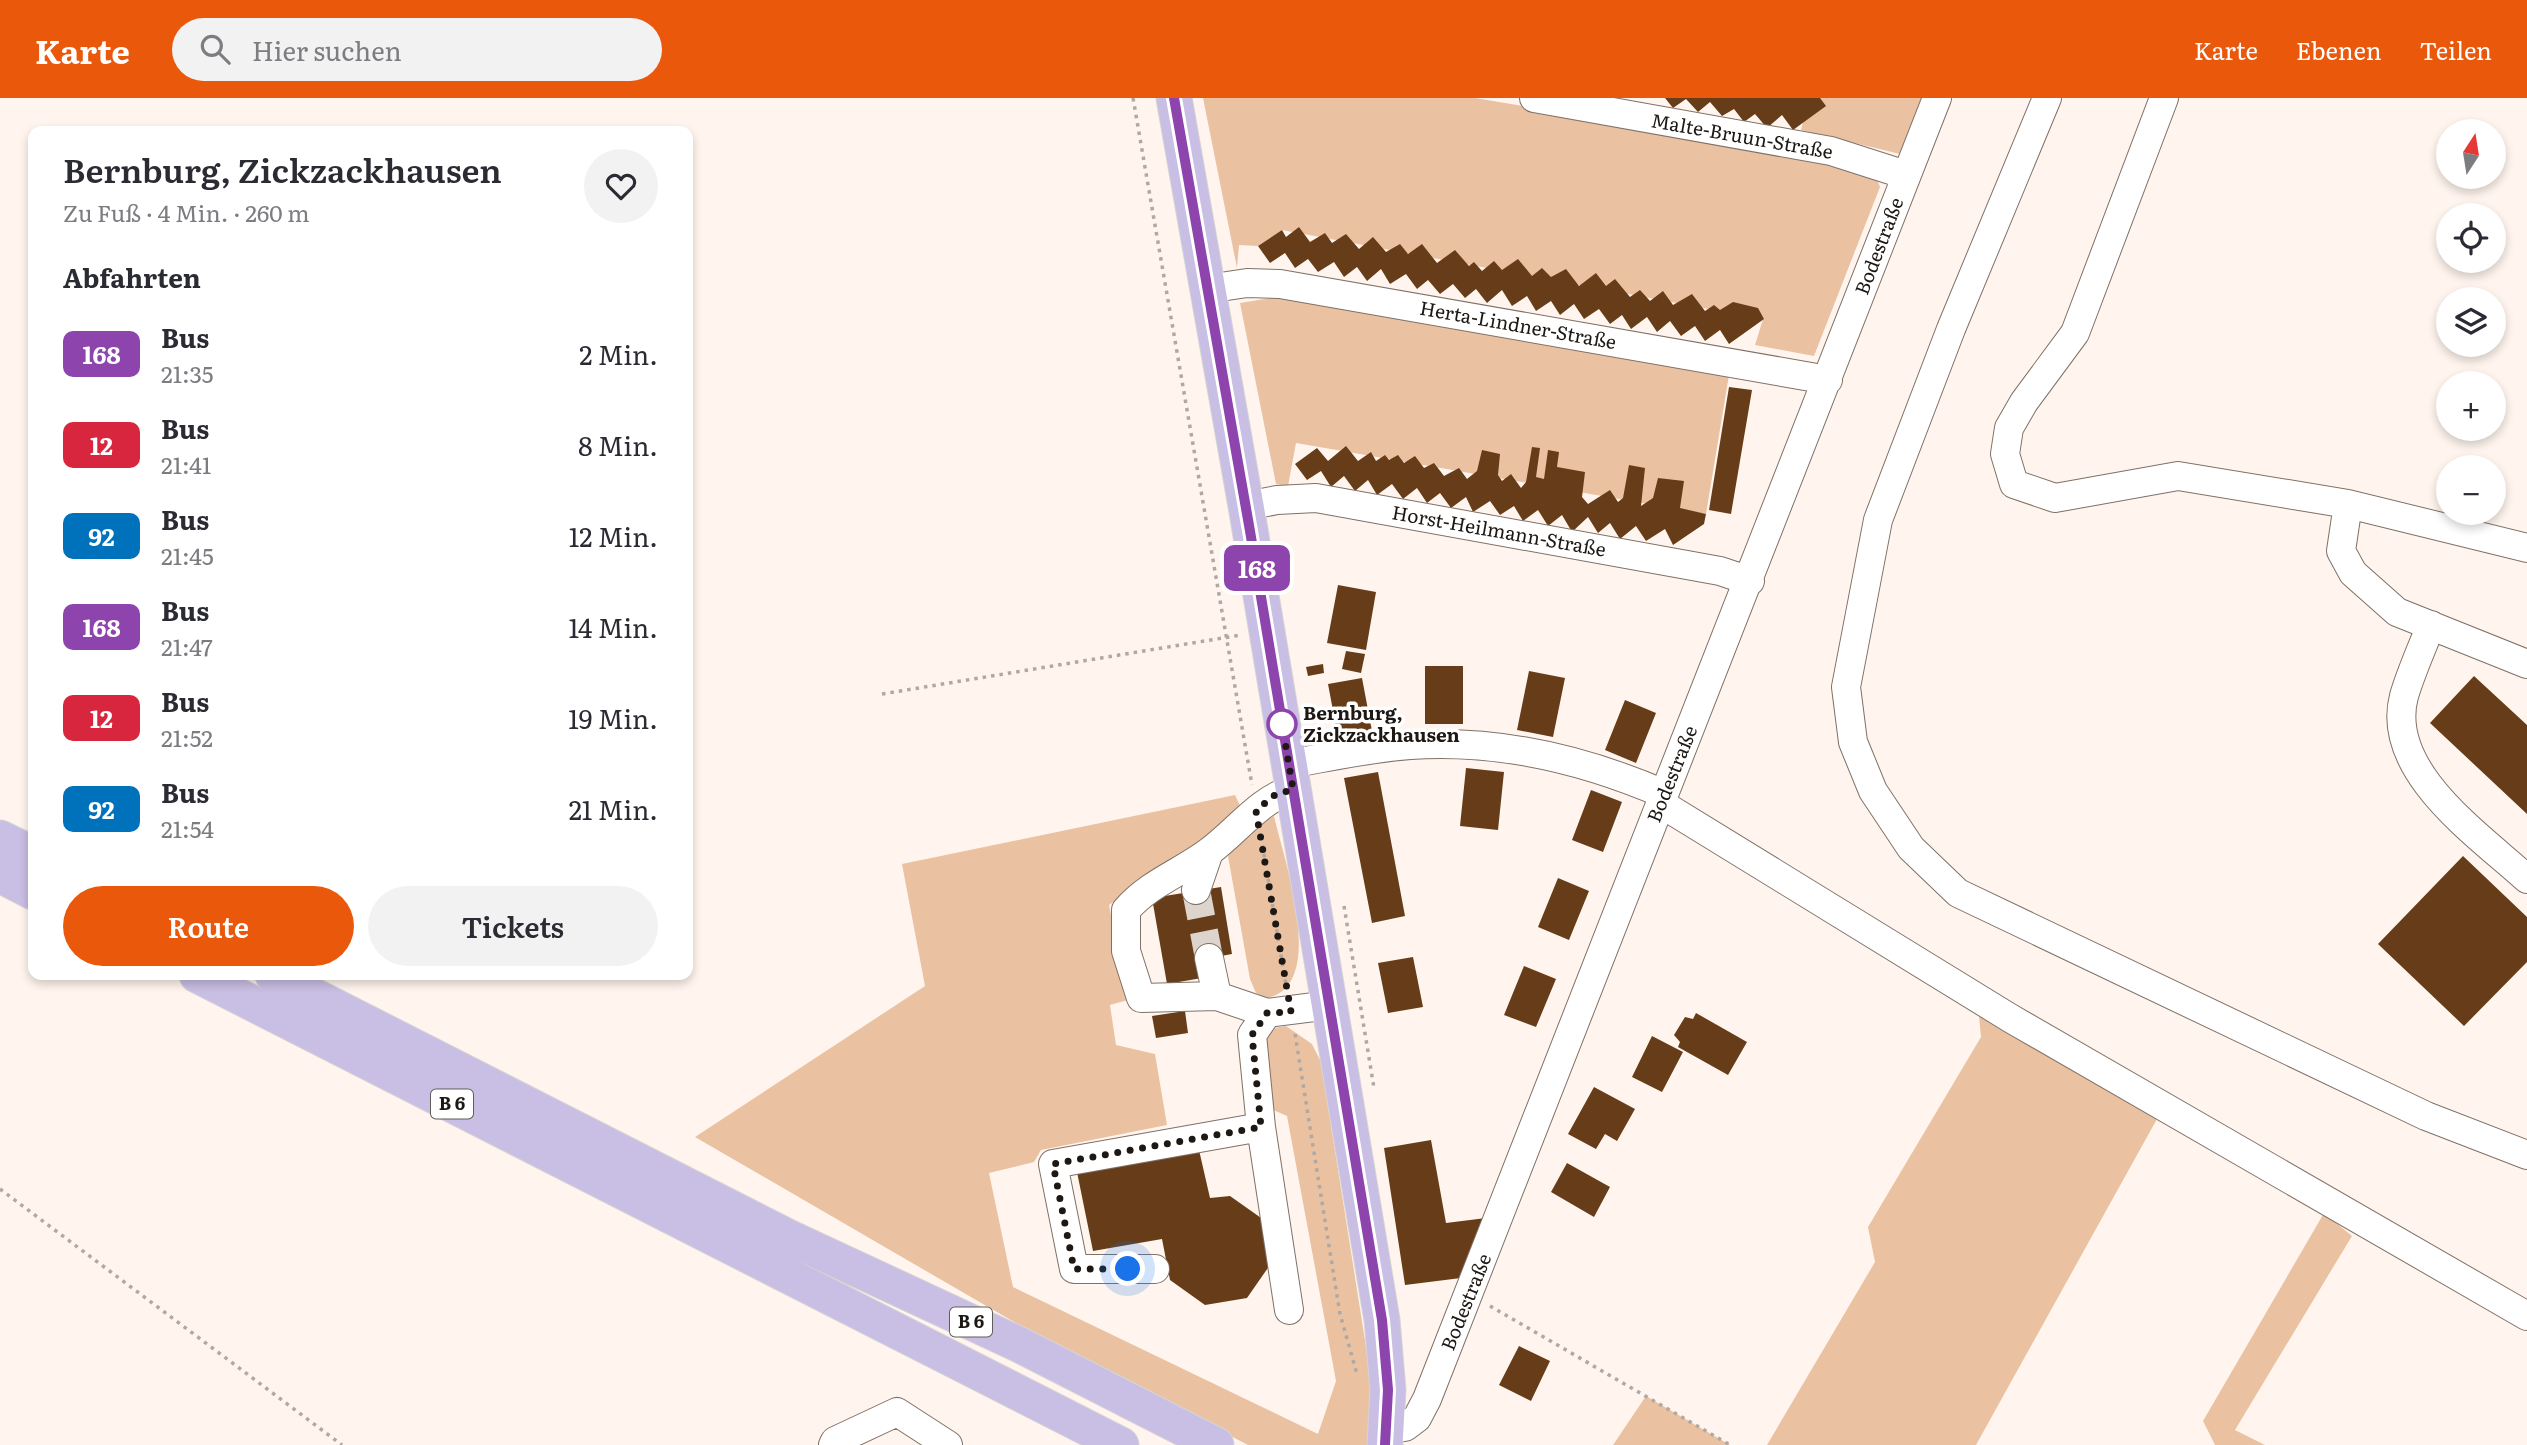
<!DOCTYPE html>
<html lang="de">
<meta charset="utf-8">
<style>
:root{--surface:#fff;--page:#f2f2f3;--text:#2b2b33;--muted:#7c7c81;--accent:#ea580c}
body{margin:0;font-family:Literata,serif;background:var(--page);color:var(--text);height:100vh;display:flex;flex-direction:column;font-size:26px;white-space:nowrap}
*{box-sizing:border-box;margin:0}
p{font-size:23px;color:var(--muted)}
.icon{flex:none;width:38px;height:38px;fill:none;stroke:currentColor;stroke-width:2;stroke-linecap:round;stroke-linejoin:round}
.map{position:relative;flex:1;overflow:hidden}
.side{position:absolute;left:28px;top:28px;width:665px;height:854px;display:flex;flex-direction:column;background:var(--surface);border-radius:14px;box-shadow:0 4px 10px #0003}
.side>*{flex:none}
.badge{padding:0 14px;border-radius:10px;font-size:24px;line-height:46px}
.needle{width:46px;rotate:12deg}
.buttons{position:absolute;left:2436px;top:21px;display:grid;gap:14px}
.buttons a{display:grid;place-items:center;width:70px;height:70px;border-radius:50%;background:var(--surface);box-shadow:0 4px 10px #0003;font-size:35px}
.you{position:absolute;width:35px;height:35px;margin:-18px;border:5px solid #fff;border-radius:50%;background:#1a73e8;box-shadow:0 0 0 10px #1a73e833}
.map>.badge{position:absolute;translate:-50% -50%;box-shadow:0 0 0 4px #fff}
h2{padding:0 35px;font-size:26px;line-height:63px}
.round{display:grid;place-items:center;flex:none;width:74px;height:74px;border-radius:37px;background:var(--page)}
.headline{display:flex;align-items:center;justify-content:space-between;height:119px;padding:0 35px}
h1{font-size:33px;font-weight:600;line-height:52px}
.cta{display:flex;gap:14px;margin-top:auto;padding:14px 35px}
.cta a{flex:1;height:80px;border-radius:42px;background:var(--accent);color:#fff;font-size:28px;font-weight:600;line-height:80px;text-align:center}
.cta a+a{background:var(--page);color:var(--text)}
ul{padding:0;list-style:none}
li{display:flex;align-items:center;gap:21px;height:91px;padding:0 35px}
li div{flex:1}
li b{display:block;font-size:26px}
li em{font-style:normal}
li .badge{min-width:77px;font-weight:700;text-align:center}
header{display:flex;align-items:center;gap:42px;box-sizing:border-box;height:98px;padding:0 35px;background:var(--accent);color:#fff}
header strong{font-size:33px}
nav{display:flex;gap:38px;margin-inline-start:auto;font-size:24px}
.search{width:490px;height:63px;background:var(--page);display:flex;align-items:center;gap:18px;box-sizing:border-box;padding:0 24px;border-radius:38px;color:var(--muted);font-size:26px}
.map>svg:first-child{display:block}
</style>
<header>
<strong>Karte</strong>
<div class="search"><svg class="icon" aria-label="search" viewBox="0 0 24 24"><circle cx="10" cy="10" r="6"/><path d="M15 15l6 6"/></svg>Hier suchen</div>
<nav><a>Karte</a><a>Ebenen</a><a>Teilen</a></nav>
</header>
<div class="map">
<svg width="2527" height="1347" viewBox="0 0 2527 1347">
<rect width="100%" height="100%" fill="#fff5ee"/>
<!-- green -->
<path fill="#eac2a2" d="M1203 0H1475L1815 57 1876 79 1880 89 1814 258 1755 247 1763 221 1282 132 1258 148 1239 147 1237 170Z
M1809 0H1927L1900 56 1801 32Z
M1296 196 1730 271 1706 416 1296 345 1288 388 1276 386 1240 205Z
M1235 697 1243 714 1109 807 1128 902 1110 907 1116 947 1155 956 1167 1027 1041 1052 1034 1064 989 1075 1013 1189 1318 1336 1336 1283 1287 1018 1271 1011 1266 931 1286 928 1312 946 1321 964 1373 1293 1369 1347H1248L1045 1242 695 1039 925 888 902 766Z
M1274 718C1283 759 1329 887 1267 900L1256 895 1250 881 1228 758 1236 743Z
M1979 918 2157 1021 1976 1347H1767L1875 1164 1868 1129 1981 939Z
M2324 1115 2352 1138 2235 1332 2265 1347H2215L2203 1323Z
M1646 1298 1730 1347H1613Z"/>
<!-- building -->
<path fill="#663d18" d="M1665 0H1820L1826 8 1793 32 1782 17 1767 30 1755 16 1744 24 1734 11 1722 18 1710 4 1698 14 1686 1 1673 10Z
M1299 129 1310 144 1325 135 1332 145 1346 136 1359 151 1373 139 1386 154 1400 146 1408 156 1422 146 1437 165 1455 152 1469 168 1474 164 1482 173 1494 163 1502 172 1518 161 1532 178 1542 170 1551 179 1566 171 1579 188 1596 175 1606 188 1615 181 1630 199 1640 192 1650 203 1663 193 1673 207 1692 196 1705 213 1714 207 1720 212 1733 204 1758 210 1764 221 1729 246 1720 232 1705 243 1695 228 1681 238 1670 223 1657 234 1647 219 1631 231 1622 217 1610 226 1599 211 1584 221 1574 206 1560 217 1551 203 1536 213 1527 198 1512 208 1502 192 1487 205 1476 191 1465 200 1453 186 1440 196 1428 182 1417 191 1406 176 1390 186 1381 171 1367 183 1357 169 1344 179 1334 164 1318 174 1308 161 1295 170 1285 155 1270 165 1258 148 1282 132 1286 139Z
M1729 289 1752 292 1731 416 1709 412Z
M1346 348 1358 363 1371 354 1376 363 1385 357 1389 362 1398 357 1404 365 1415 358 1424 370 1434 365 1444 378 1459 370 1467 381 1477 373 1482 352 1500 356 1498 377 1502 383 1511 376 1521 390 1526 384 1532 349 1540 350 1536 379 1544 381 1548 352 1559 354 1557 369 1585 374 1582 399 1588 406 1610 392 1618 404 1623 400 1629 367 1645 370 1641 408 1653 400 1658 380 1684 383 1680 410 1706 416 1704 426 1673 447 1665 431 1646 443 1636 428 1620 441 1610 425 1598 435 1588 419 1572 434 1562 417 1548 428 1538 412 1523 423 1514 408 1500 417 1490 403 1473 414 1466 399 1451 410 1440 395 1427 405 1417 390 1403 401 1392 386 1377 397 1368 382 1355 393 1344 378 1331 389 1321 373 1307 382 1295 366 1317 350 1328 363Z
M1338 487 1376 494 1366 552 1327 545Z
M1346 553 1365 556 1361 575 1342 571Z
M1323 566 1324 575 1308 578 1306 569Z
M1425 568H1463V626H1425Z
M1529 573 1565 580 1553 639 1517 632Z
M2474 578 2527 627V716L2430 625Z
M1362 580 1372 633 1338 639 1328 586Z
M1625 602 1656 615 1636 665 1605 652Z
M1466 670 1504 674 1498 732 1460 728Z
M1378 674 1405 818 1372 825 1344 680Z
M1591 692 1622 704 1603 754 1572 742Z
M2463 758 2527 819V864L2464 928 2378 846Z
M1558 780 1589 793 1569 842 1538 829Z
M1221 789 1232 856 1199 862 1202 880 1167 886 1152 800Z
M1413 859 1423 909 1388 915 1378 865Z
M1524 868 1556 881 1536 929 1504 917Z
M1185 913 1188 935 1156 940 1152 918Z
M1696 915 1747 944 1728 977 1678 949 1680 944 1674 937 1685 919 1693 921Z
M1652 938 1683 954 1662 994 1632 979Z
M1594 989 1635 1011 1617 1043 1605 1036 1596 1051 1568 1036Z
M1431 1042 1446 1125 1486 1120 1461 1180 1405 1187 1384 1050Z
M1199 1052 1210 1100 1230 1098 1264 1122 1272 1164 1247 1200 1205 1207 1170 1182 1162 1141 1093 1153 1077 1074Z
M1567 1065 1610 1089 1594 1119 1551 1094Z
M1519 1248 1550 1263 1531 1303 1499 1287Z"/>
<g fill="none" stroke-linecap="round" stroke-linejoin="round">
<!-- minor-tunnel -->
<path stroke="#ddd4cd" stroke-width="28" stroke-dasharray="28 14" stroke-linecap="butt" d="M1196 792 1209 860"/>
<!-- minor casing -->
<g stroke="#7f7167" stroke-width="30">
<path id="minor" d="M1534 0 1831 53 1906 77
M2047 0 1951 231 1878 422 1846 589 1853 644 1873 693 1911 750 1958 795 2426 1018 2527 1057
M2164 0 2075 235 2024 304 2009 330 2005 356 2014 386 2055 400 2178 378 2348 406
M1207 191 1247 185 1280 186 1828 282
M1246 408 1277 402 1316 400 1720 473 1750 483
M2527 450 2348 406 2341 453 2353 475 2397 514 2527 566
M2431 527C2422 550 2411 574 2404 598 2384 673 2479 737 2527 781
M1289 666C1329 659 1369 650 1410 647 1499 641 1583 661 1664 696
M1660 705 2010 920 2527 1218
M1196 792 1209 754
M1209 860 1217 898 1267 915 1330 907
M1217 898 1141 900 1126 853V812C1151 784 1181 775 1210 753 1238 732 1259 702 1293 691
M1267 915 1252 937 1261 1029 1289 1212
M1155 1171H1074L1053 1066 1261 1029
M1387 1327 1405 1329 1417 1320 1427 1301 1937 0
M833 1347 835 1343 897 1314 948 1347"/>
</g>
<!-- major casing -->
<g stroke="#d6d5d5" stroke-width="37">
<path id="major" d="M1174 0 1246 408 1382 1222 1388 1292 1385 1347
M0 740 33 756
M0 777 33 794
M197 877 1121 1347
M273 877 788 1139 1020 1247 1216 1347"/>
</g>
<!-- path -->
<path stroke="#b1a8a2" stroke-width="3.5" stroke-dasharray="3.5 5" stroke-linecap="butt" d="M1133 0 1252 687
M882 596 1241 537
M1261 739 1286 887
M1344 808 1374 990
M1295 936 1340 1216 1357 1276
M0 1091 342 1347
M1490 1208 1730 1347"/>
<!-- minor -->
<use href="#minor" stroke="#fff" stroke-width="28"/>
<!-- major -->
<use href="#major" stroke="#c9bee3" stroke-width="35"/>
</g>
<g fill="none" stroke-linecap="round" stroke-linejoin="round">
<!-- line casing -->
<g stroke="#fff" stroke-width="16">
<path id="line" d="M1174 0 1250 433 1382 1222 1388 1292 1385 1347"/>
</g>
<!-- line -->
<use href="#line" stroke="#8e44ad" stroke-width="10"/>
<!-- walk -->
<path stroke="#1d1814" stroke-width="7" stroke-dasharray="0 12.6" d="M1128 1171H1074L1053 1066 1261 1029 1252 937 1267 915 1291 914 1256 713 1273 698 1293 691 1282 626"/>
</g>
<!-- markers -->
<circle fill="#fff" stroke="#8e44ad" stroke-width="3.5" cx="1282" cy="626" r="14"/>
<g text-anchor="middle" stroke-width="7" stroke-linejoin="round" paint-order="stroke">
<!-- shield labels -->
<g fill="#fff" stroke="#615d5a" stroke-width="2">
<rect x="431" y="991.5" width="42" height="29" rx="5"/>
<rect x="950" y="1209.5" width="42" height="29" rx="5"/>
</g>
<g font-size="18" font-weight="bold" fill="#1d1814">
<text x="452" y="1012">B 6</text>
<text x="971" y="1230">B 6</text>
</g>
<!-- street labels -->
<g font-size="19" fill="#1d1814" stroke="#fff">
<text transform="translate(1742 38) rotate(10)" y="7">Malte-Bruun-Straße</text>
<text transform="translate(1879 148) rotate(-69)" y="7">Bodestraße</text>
<text transform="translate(1518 227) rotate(10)" y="7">Herta-Lindner-Straße</text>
<text transform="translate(1499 433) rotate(10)" y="7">Horst-Heilmann-Straße</text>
<text transform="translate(1672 676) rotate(-68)" y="7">Bodestraße</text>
<text transform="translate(1466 1204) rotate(-68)" y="7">Bodestraße</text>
</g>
<!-- stop labels -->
<g font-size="19" font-weight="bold" fill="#1d1814" stroke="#fff" text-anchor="start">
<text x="1303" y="622">Bernburg,<tspan x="1303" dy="22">Zickzackhausen</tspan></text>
</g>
</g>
</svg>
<div class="buttons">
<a><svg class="needle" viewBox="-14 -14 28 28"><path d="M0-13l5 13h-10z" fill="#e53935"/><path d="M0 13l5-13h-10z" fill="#7c7c81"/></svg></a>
<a><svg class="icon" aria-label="locate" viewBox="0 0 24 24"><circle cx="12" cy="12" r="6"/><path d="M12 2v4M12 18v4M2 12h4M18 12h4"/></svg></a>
<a><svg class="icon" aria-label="layers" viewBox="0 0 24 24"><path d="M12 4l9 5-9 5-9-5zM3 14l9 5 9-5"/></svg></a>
<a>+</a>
<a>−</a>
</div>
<div class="you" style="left:1128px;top:1171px"></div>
<b class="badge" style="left:1257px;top:470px;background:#8e44ad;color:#fff">168</b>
<section class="side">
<div class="headline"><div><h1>Bernburg, Zickzackhausen</h1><p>Zu Fuß · 4 Min. · 260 m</p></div><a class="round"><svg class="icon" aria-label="heart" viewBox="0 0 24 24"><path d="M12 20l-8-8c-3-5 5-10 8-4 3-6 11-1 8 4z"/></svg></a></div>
<h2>Abfahrten</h2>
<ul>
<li><span class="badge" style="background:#8e44ad;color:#fff">168</span><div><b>Bus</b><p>21:35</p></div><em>2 Min.</em></li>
<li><span class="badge" style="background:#d7263d;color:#fff">12</span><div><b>Bus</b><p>21:41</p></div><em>8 Min.</em></li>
<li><span class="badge" style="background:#0072bc;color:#fff">92</span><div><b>Bus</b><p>21:45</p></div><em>12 Min.</em></li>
<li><span class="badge" style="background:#8e44ad;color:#fff">168</span><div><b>Bus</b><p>21:47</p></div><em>14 Min.</em></li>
<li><span class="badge" style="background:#d7263d;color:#fff">12</span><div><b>Bus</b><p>21:52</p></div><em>19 Min.</em></li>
<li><span class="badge" style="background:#0072bc;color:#fff">92</span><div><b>Bus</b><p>21:54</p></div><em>21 Min.</em></li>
</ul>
<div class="cta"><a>Route</a><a>Tickets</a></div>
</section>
</div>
